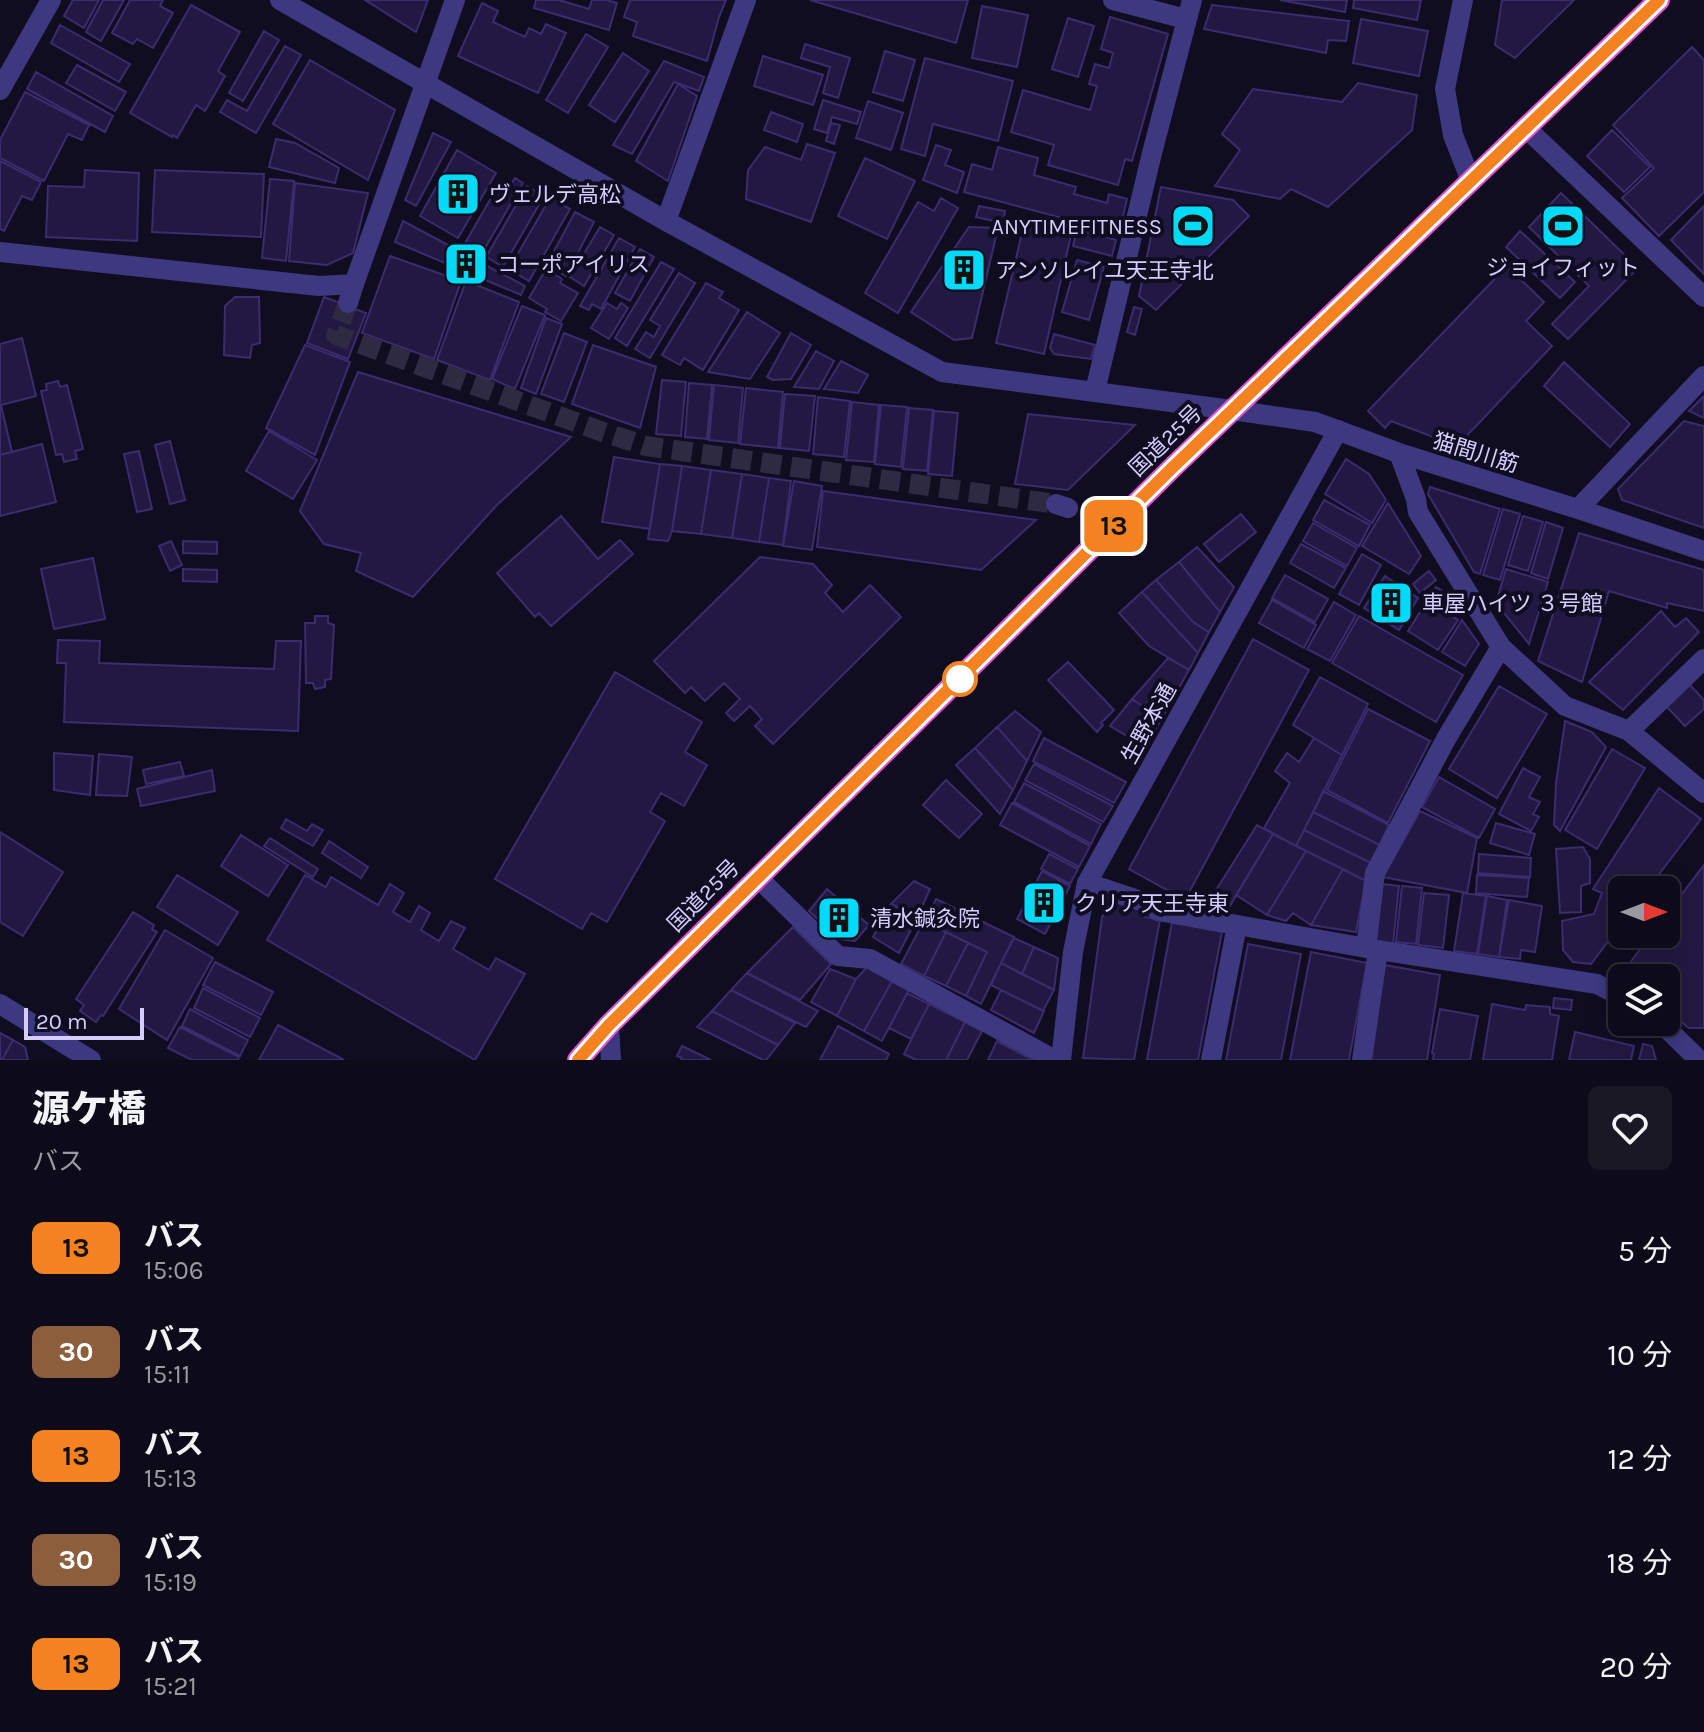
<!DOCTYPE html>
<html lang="ja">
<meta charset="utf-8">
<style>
:root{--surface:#0d0a19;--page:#1b1826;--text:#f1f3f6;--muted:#9a9aa2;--line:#2d2b38}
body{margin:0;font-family:Karla,"Noto Sans JP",sans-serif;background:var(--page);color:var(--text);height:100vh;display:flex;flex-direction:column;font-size:30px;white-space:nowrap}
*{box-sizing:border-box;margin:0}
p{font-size:26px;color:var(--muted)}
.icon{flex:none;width:44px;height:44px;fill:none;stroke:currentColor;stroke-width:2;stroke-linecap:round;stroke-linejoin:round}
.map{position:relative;height:1060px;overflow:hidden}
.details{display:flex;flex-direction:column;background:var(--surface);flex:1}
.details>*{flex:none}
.badge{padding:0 16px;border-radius:12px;font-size:28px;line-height:52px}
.needle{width:52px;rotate:90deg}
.buttons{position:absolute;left:1608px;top:876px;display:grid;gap:16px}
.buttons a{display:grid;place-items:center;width:72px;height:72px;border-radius:12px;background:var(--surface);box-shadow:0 4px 20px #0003,0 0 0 2px var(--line);font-size:40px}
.scale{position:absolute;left:24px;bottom:20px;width:120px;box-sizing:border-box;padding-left:8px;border:4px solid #d4ceff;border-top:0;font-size:22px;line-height:28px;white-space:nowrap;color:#d4ceff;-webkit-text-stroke:6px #110d21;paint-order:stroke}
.map>.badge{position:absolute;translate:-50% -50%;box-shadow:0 0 0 4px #fff}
.round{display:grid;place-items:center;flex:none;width:84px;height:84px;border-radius:12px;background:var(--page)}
.summary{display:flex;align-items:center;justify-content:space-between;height:136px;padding:0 32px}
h1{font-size:38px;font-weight:800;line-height:60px}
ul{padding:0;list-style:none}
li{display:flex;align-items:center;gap:24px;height:104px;padding:0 32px}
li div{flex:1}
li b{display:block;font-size:30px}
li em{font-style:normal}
li .badge{min-width:88px;font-weight:700;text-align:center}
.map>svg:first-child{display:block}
</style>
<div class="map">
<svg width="1704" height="1060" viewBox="0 0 1704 1060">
<rect width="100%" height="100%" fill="#110d21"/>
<!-- building -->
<path fill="#221942" stroke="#3a2c6e" stroke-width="2" d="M73 0H99L84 28 64 16Z
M103 0H124L101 41 86 32Z
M130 0H163L160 6 173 13 153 48 137 39 133 44 112 33Z
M365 0H428L416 32Z
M536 0H559L589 9 592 0H606L617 3 609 30 534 8Z
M630 0H726L719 17 707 61 633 36 637 22 624 17Z
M810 0H968L956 43Z
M1280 0H1347L1345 12Z
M1354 0H1421L1417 20 1353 8Z
M1502 0H1574L1515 58 1495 45Z
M482 3 498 11 493 22 525 37 529 28 541 34 546 24 566 33 538 93 458 56Z
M191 5 240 32 218 71 225 76 205 111 196 105 177 138 173 135 172 137 130 113Z
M1212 5 1349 21 1346 41 1328 40 1326 53 1204 29Z
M982 6 1028 15 1017 67 972 58Z
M1110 17 1168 34 1132 161 1125 159 1118 185 1048 165 1054 145 1011 132 1023 90 1090 110 1097 86 1089 84 1095 64 1109 68 1113 53 1101 49Z
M1068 18 1094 26 1078 77 1052 69Z
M1361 19 1428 31 1419 76 1353 63Z
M60 25 130 64 119 82 51 43Z
M264 31 279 40 243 101 229 93Z
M586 34 608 47 568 113 546 100Z
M805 44 850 58 838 98 823 93 830 67 801 58Z
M285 46 301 55 256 133 220 112 227 100 247 111Z
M1692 47 1704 60V192L1659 236 1622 198 1654 168 1613 125Z
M885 51 915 60 903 101 873 92Z
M623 53 649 71 615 122 589 105Z
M763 56 823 75 813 105 754 86Z
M925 58 1013 81 998 141 933 124 925 156 901 149Z
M310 60 395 110 368 180 273 124Z
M664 61 704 77 699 91 674 82 632 154 613 145Z
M77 65 126 92 115 111 66 83Z
M36 72 113 116 105 132 27 89Z
M1358 83 1417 95 1412 130 1328 207 1291 189 1280 199 1215 186 1240 150 1222 134 1253 89 1342 102Z
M678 84 697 96 668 181 636 161Z
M25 92 89 125 82 140 68 134 44 181 0 158V140Z
M823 100 861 112 857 124 832 117 827 133 814 129Z
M868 101 903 113 891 150 856 138Z
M771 112 803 124 797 142 764 130Z
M831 123 840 125 834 144 826 141Z
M1612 130 1650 167 1624 192 1587 156Z
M433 133 451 142 416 206 405 200Z
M276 139 295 143 339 168 335 183 269 167Z
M807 144 835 153 811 222 746 199 748 170 765 147 801 160Z
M936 145 951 150 945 165 964 172 957 193 923 180Z
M998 147 1038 158 1034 175 1076 187 1074 194 1107 203 1109 194 1127 199 1119 233 964 192 972 164 992 170Z
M457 150 496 173 458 238 420 216Z
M865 158 915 181 887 239 838 216Z
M0 161 41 182 32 200 22 196 4 231 0 229Z
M85 170 139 173 137 241 46 237 48 186 84 187Z
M155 170 264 174 261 237 152 232Z
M515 178 523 183 481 255 464 245 495 191 504 196Z
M270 179 294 181 286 261 262 258Z
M295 183 368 193 353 253 327 265 289 261Z
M527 186 544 196 503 267 486 257Z
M1161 187 1233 200 1249 216 1156 310 1139 296Z
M1561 193 1638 268 1568 339 1552 324 1589 286 1529 227Z
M550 198 570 209 529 281 509 269Z
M941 198 958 208 898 313 865 293 918 202 934 211Z
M979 206 1005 211 1003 223 976 217Z
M1704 206V274L1671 240Z
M575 212 594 222 566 276 559 272 564 262 558 258 552 268 546 266Z
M1025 220 1072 231 1044 354 996 343Z
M403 221 525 286 521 295 395 242Z
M600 227 614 235 584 286 570 277Z
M969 227 998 228 972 338 954 340 911 312Z
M1077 229 1116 240 1112 256 1073 246Z
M1520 231 1575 282 1560 298 1506 247Z
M619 238 635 247 601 309 592 304 589 310 580 306Z
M640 249 654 257 630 301 615 293Z
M390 256 461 281 434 359 362 333Z
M1077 260 1104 267 1089 320 1062 312Z
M661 262 674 269 627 346 615 338Z
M1507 266 1544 302 1526 321 1552 346 1457 446 1391 421 1385 428 1368 411Z
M546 269 562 279 560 283 578 293 561 321 545 312 547 309 529 298Z
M679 273 695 283 650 358 635 349 646 332 654 337 660 326 650 320Z
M466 281 519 302 490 380 437 360Z
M706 283 723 292 719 298 739 310 703 370 684 358 680 365 662 355Z
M235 297H259L260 343 252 345 250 358 224 355 225 306Z
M324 297 366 313 348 359 307 343Z
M607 303 617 309 621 303 628 308 609 339 591 328Z
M522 306 545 315 515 389 492 379Z
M1134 307 1142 309 1135 335 1127 332Z
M747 312 780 333 750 379 708 372Z
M546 318 562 324 536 394 521 388Z
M564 333 587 342 564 402 541 394Z
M791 333 811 345 791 379 773 380 767 377Z
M1054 334 1095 345 1091 359 1054 354 1050 348Z
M22 338 36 396 1 405 12 452 0 455V344Z
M305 345 350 362 315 455 266 428Z
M593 345 656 367 640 428 572 404Z
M816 351 834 361 819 389 794 387Z
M841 361 868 375 858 393 824 389Z
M1564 362 1630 424 1610 447 1544 386Z
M358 372 571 437 497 505 413 597 356 571 361 553 324 544 300 511Z
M662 380 686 382 681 436 656 434Z
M58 381 60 387 67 385 83 449 75 451 77 459 64 462 62 454 56 455 41 391 47 390 46 384Z
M689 383 712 385 707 439 685 437Z
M714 385 743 388 738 443 709 440Z
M746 388 783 392 778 448 740 444Z
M785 394 815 396 809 451 780 448Z
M1704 396V418L1689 411Z
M818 397 850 401 844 457 813 454Z
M852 402 879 405 874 462 846 460Z
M881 405 907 407 901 467 875 464Z
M909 408 933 410 927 471 903 469Z
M934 411 958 413 952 476 928 474Z
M1028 414 1135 425 1068 490 1015 484Z
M1684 421 1704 426V528L1622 500 1618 489Z
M269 431 317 460 293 499 246 471Z
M170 441 185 500 170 504 155 445Z
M42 444 56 502 0 516V455Z
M139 451 152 509 137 512 124 454Z
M614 457 660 464 650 529 602 522Z
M1346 459 1369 474 1386 500 1372 523 1325 494Z
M660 464 682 466 672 531 668 541 648 539Z
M682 466 711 470 701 534 672 531Z
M711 470 742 474 732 538 701 534Z
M742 474 769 478 759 542 732 538Z
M769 478 791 481 783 545 759 542Z
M794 481 822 486 812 550 783 546Z
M1430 487 1500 509 1480 574 1474 572 1428 494Z
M823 491 1036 520 981 570 817 547Z
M1324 500 1370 525 1359 546 1313 520Z
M1388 503 1421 556 1409 574 1362 546Z
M1503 509 1520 514 1500 580 1483 575Z
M1241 514 1256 532 1219 562 1204 544Z
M561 516 598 559 620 540 633 554 551 626 539 613 535 617 497 573Z
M1523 516 1543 522 1528 571 1508 565Z
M1546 522 1563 528 1548 579 1531 573Z
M1313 523 1357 548 1347 566 1303 541Z
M1579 533 1704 570V611L1667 603V608L1609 591 1582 682 1538 661Z
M171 541 182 565 170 571 159 546Z
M183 541 217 542V554L183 553Z
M1301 544 1346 568 1334 588 1290 563Z
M1197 547 1234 587 1220 612 1179 562Z
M1362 554 1381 565 1359 605 1339 594Z
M760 557 813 564 832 585 825 593 843 612 870 585 901 617 773 744 755 726 762 719 750 706 734 721 726 713 740 699 724 683 705 701 691 687 685 693 654 661Z
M93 558 105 619 54 629 41 569Z
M1179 562 1220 612 1209 632 1193 622 1156 580Z
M183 569 217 570V582L183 581Z
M1506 569 1548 582 1529 644 1496 603Z
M1429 571 1436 580 1420 593 1413 584Z
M1285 575 1328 599 1315 622 1272 598Z
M1385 576 1418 598 1399 630 1364 608Z
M1156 580 1193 622 1209 632 1198 653 1142 592Z
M1436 587 1451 596 1442 609 1458 620 1438 650 1408 631Z
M1142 592 1198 653 1189 670 1149 646 1119 613Z
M1272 600 1316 625 1304 648 1259 623Z
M1334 602 1356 615 1330 661 1307 649Z
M1661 611 1675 627 1686 618 1699 632 1623 710 1589 682Z
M315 616H328V623L334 625 331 679 325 680V687L315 689 313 683H306L305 623H315Z
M1359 616 1463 675 1436 722 1332 663Z
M1462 620 1479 644 1465 666 1442 652Z
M1253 639 1309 670 1185 900 1129 869Z
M58 640 100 641 99 663 274 669 276 641H301L298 731 64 722 66 663H57Z
M1168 658 1189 670 1162 718 1132 699Z
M1068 662 1114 710 1101 723 1103 725 1097 732 1048 680Z
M615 672 702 722 685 752 707 765 684 806 661 793 650 812 665 821 607 922 591 913 582 929 495 879Z
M1320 677 1368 704 1342 755 1293 725Z
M1689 684 1704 700V709L1685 726 1666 706Z
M1499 686 1547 714 1497 798 1449 769Z
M1132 699 1162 718 1146 747 1110 726Z
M1368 709 1430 741 1388 823 1327 790Z
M1015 711 1041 732 1027 761 997 727Z
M1565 721 1592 732 1606 747 1560 831 1554 825 1556 783Z
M997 727 1027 761 1013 790 975 748Z
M1044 738 1126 782 1114 803 1033 761Z
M1314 738 1342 755 1296 846 1264 828 1290 783 1275 771 1287 753 1299 762Z
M975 748 1013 790 1000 814 956 765Z
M1612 749 1645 768 1597 849 1565 830Z
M54 753 93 756 90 795 54 790Z
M99 754 132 757 127 796 96 795Z
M180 762 184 776 146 784 143 770Z
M1034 764 1113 806 1103 822 1025 780Z
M1523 768 1540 777 1529 797 1540 802 1533 814 1539 817 1531 831 1499 814Z
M212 770 215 791 141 806 137 789Z
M1439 777 1495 809 1479 838 1422 807Z
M946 780 982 814 959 838 923 805Z
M1024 783 1101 824 1091 844 1014 802Z
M1659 788 1701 819 1647 890H1622V923L1591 964 1573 962 1563 950 1562 921 1594 914 1602 893 1593 889Z
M1323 791 1389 825 1380 845 1313 812Z
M1012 803 1090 846 1079 867 1000 825Z
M1420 811 1477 838 1467 893 1383 877Z
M1313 812 1380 845 1371 863 1304 830Z
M286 819 307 831 312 824 323 830 313 846 281 828Z
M1496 823 1535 834 1529 855 1490 843Z
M1257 825 1273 834 1228 909 1211 898Z
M1304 830 1371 863 1366 881 1296 846Z
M0 832 63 872 23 936 0 922Z
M1273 834 1306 851 1267 915 1236 895Z
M241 835 288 865 268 896 221 866Z
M270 838 318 869 313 877 264 846Z
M329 841 368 867 361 878 322 853Z
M1583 847 1590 859V883L1581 886V912L1560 913 1556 849Z
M1306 851 1343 869 1311 925 1293 913 1286 921 1267 915Z
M1049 854 1078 869 1070 884 1041 869Z
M1479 854 1531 858 1530 877 1478 873Z
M1704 865V1028H1689L1666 1010V978H1628L1622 973 1652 934H1666V915Z
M1343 869 1366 881 1356 932 1311 925Z
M1042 871 1070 886 1045 934 1017 919Z
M177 875 238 912 218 945 157 907Z
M305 875 326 887 331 877 378 905 390 884 404 893 393 912 410 922 419 906 430 913 421 930 439 941 451 921 465 928 453 949 489 970 496 958 525 974 475 1060 267 940Z
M1477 875 1529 878 1527 897 1476 893Z
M914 881 930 889 918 916 891 904Z
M1382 884 1399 886 1393 944 1376 942Z
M1402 886 1422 888 1416 944 1396 942Z
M827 889 869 925 855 941 839 939 809 911Z
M1424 893 1449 895 1443 948 1418 945Z
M1463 893 1486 896 1477 954 1454 951Z
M1487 896 1507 900 1499 957 1478 954Z
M936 899 1014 937 981 1004 966 996 987 952 925 922Z
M1509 900 1542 906 1535 952 1521 950 1520 959 1499 957Z
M1112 902 1146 908 1145 917 1160 920 1134 1060 1083 1058 1102 917Z
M891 904 918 916 899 953 873 937Z
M133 912 154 925 152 929 157 932 103 1016 101 1015 96 1022 80 1011 84 1005 76 999Z
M925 919V922L946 932 924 976 901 964Z
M1172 922 1222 932 1198 1060H1147Z
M793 927 831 964 800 1000 747 973Z
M165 930 213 958 167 1040 119 1009Z
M946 932 968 943 946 986 924 976Z
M1014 938 1034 947 1022 974 1001 963Z
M968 943 987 952 966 996 946 986Z
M1248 944 1301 954 1281 1060H1226Z
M1034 947 1058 958 1054 990 1022 974Z
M1311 952 1367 963 1349 1060H1290Z
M215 962 273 992 261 1015 203 985Z
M1001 963 1054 990 1043 1011 991 985Z
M1385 965 1440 975 1427 1060H1370Z
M867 967 892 981 864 1031 837 1016 856 979Z
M830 969 856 979 837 1016 811 1002Z
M747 973 818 1011 806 1027 731 990Z
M892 981 909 990 882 1041 864 1031Z
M203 988 260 1018 250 1037 194 1008Z
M731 990 795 1023 778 1045 712 1011Z
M1001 990 1044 1011 1034 1033 991 1010Z
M907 993 929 1004 911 1039 889 1028Z
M1554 998 1572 1000 1571 1010 1553 1008Z
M929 1004 965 1022 946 1060H916L904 1054Z
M1492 1004 1525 1010 1526 1005 1550 1007V1014L1559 1016 1552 1060H1483Z
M190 1009 248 1040 240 1056 182 1026Z
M1440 1009 1478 1016 1470 1060H1433L1434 1054 1432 1053Z
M712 1011 778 1045 766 1060H763L697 1027Z
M965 1022 982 1031 967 1060H946Z
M278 1025 344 1060H259Z
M838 1026 889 1054 886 1060H820Z
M180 1027 239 1057 238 1060H192L168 1048Z
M1575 1032 1634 1046 1631 1060H1569Z
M0 1033 13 1040 2 1060H0Z
M13 1040 25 1047 28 1060H2Z
M997 1041 1033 1060H988Z
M1643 1044 1652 1046 1656 1060H1639Z
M682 1046 711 1060H681L682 1058 677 1056Z"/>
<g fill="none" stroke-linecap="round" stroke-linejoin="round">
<!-- pedestrian-tunnel -->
<path stroke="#2e2a42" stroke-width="20" stroke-dasharray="20 10" stroke-linecap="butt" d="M348 303 336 335 603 432 646 446 1056 504"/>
<!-- service -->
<path stroke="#3d3880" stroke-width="20" d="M1087 883 1159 907 1158 911"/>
<!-- pedestrian -->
<path stroke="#3d3880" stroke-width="20" d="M348 303 354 284
M1056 504 1068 508
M1061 1060 1073 952 1087 883 1338 430"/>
<!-- minor -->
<path stroke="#3d3880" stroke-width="20" d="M1113 0 1186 19
M1463 0 1445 89 1453 135 1471 181
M0 90 51 0
M1526 128 1704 297
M666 221 746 0
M0 252 319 286 354 284 455 0
M1095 391 1152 153 1192 0
M1232 410 1315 422 1399 453 1578 509 1704 551
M1399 453 1416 499 1418 512 1501 647 1565 706 1629 731 1704 793
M1578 509 1704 376
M1629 731 1704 659
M758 878 838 956 870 959 1055 1060
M1158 911 1378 950 1597 984 1622 997
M1366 948 1375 873 1446 739 1501 647
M0 1004 91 1060
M1660 1022 1695 1056
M609 1025 611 1060
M1211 1060 1237 925
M1362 1060 1378 950"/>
<!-- tertiary -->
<path stroke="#3d3880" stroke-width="20" d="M280 0 666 221 942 372 1232 410"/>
<!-- trunk -->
<path stroke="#e050cd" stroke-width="22" d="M578 1060 609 1025 1171 469 1659 0"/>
</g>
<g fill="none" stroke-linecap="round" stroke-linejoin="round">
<!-- line casing -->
<g stroke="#fff" stroke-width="18">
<path id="line" d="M578 1060 609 1025 1171 469 1659 0"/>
</g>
<!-- line -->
<use href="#line" stroke="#f58220" stroke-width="12"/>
</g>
<!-- icons -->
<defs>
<g id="building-square" transform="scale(2.3)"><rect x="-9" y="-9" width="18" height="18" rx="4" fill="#02daf7" stroke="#110d21"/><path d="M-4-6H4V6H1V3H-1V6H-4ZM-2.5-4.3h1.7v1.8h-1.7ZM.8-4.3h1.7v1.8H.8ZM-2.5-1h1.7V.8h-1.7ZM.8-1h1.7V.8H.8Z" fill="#111"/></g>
<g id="stadium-square" transform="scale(2.3)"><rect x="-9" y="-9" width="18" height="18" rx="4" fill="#02daf7" stroke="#110d21"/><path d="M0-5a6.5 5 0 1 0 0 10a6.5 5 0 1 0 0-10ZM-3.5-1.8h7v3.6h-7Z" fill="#111"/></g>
</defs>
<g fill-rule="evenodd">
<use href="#building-square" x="458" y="194"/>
<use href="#stadium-square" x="1193" y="226"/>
<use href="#stadium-square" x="1563" y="226"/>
<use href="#building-square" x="466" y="264"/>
<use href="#building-square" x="964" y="270"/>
<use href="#building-square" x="1391" y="603"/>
<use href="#building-square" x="1044" y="903"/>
<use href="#building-square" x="839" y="918"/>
</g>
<!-- markers -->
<circle fill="#fff" stroke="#f58220" stroke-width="4" cx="960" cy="679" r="16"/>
<g text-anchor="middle" stroke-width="8" stroke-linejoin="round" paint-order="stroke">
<!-- poi labels -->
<g font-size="22" fill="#d4ceff" stroke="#110d21" text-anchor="start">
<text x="489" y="202">ヴェルデ高松</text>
<text x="1162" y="234" text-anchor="end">ANYTIMEFITNESS</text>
<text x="497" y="272">コーポアイリス</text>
<text x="1563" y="275" text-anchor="middle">ジョイフィット</text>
<text x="995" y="278">アンソレイユ天王寺北</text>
<text x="1422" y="611">車屋ハイツ ３号館</text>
<text x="1075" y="911">クリア天王寺東</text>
<text x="870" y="926">清水鍼灸院</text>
</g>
<!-- street labels -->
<g font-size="22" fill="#d4ceff" stroke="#110d21">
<text transform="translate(1165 440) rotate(-44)" y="8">国道25号</text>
<text transform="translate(1476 452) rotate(17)" y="8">猫間川筋</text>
<text transform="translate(1148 723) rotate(-61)" y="8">生野本通</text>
<text transform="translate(703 895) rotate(-45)" y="8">国道25号</text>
</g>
</g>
</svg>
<div class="buttons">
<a><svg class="needle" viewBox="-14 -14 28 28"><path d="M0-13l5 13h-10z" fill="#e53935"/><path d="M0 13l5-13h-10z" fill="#9a9aa2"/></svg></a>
<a><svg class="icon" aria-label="layers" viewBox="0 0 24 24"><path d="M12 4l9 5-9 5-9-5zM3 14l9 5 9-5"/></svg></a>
</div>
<div class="scale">20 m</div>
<b class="badge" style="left:1114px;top:526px;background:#f58220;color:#111">13</b>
</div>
<section class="details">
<div class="summary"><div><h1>源ケ橋</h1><p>バス</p></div><a class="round"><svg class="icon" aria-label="heart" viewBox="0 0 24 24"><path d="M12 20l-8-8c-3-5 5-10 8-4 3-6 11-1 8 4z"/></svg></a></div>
<ul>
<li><span class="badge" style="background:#f58220;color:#111">13</span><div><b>バス</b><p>15:06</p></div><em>5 分</em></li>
<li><span class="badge" style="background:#8b5e3c;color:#fff">30</span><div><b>バス</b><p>15:11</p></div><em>10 分</em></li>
<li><span class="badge" style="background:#f58220;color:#111">13</span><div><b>バス</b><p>15:13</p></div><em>12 分</em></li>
<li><span class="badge" style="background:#8b5e3c;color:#fff">30</span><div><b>バス</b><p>15:19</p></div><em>18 分</em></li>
<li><span class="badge" style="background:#f58220;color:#111">13</span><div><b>バス</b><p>15:21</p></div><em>20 分</em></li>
</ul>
</section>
